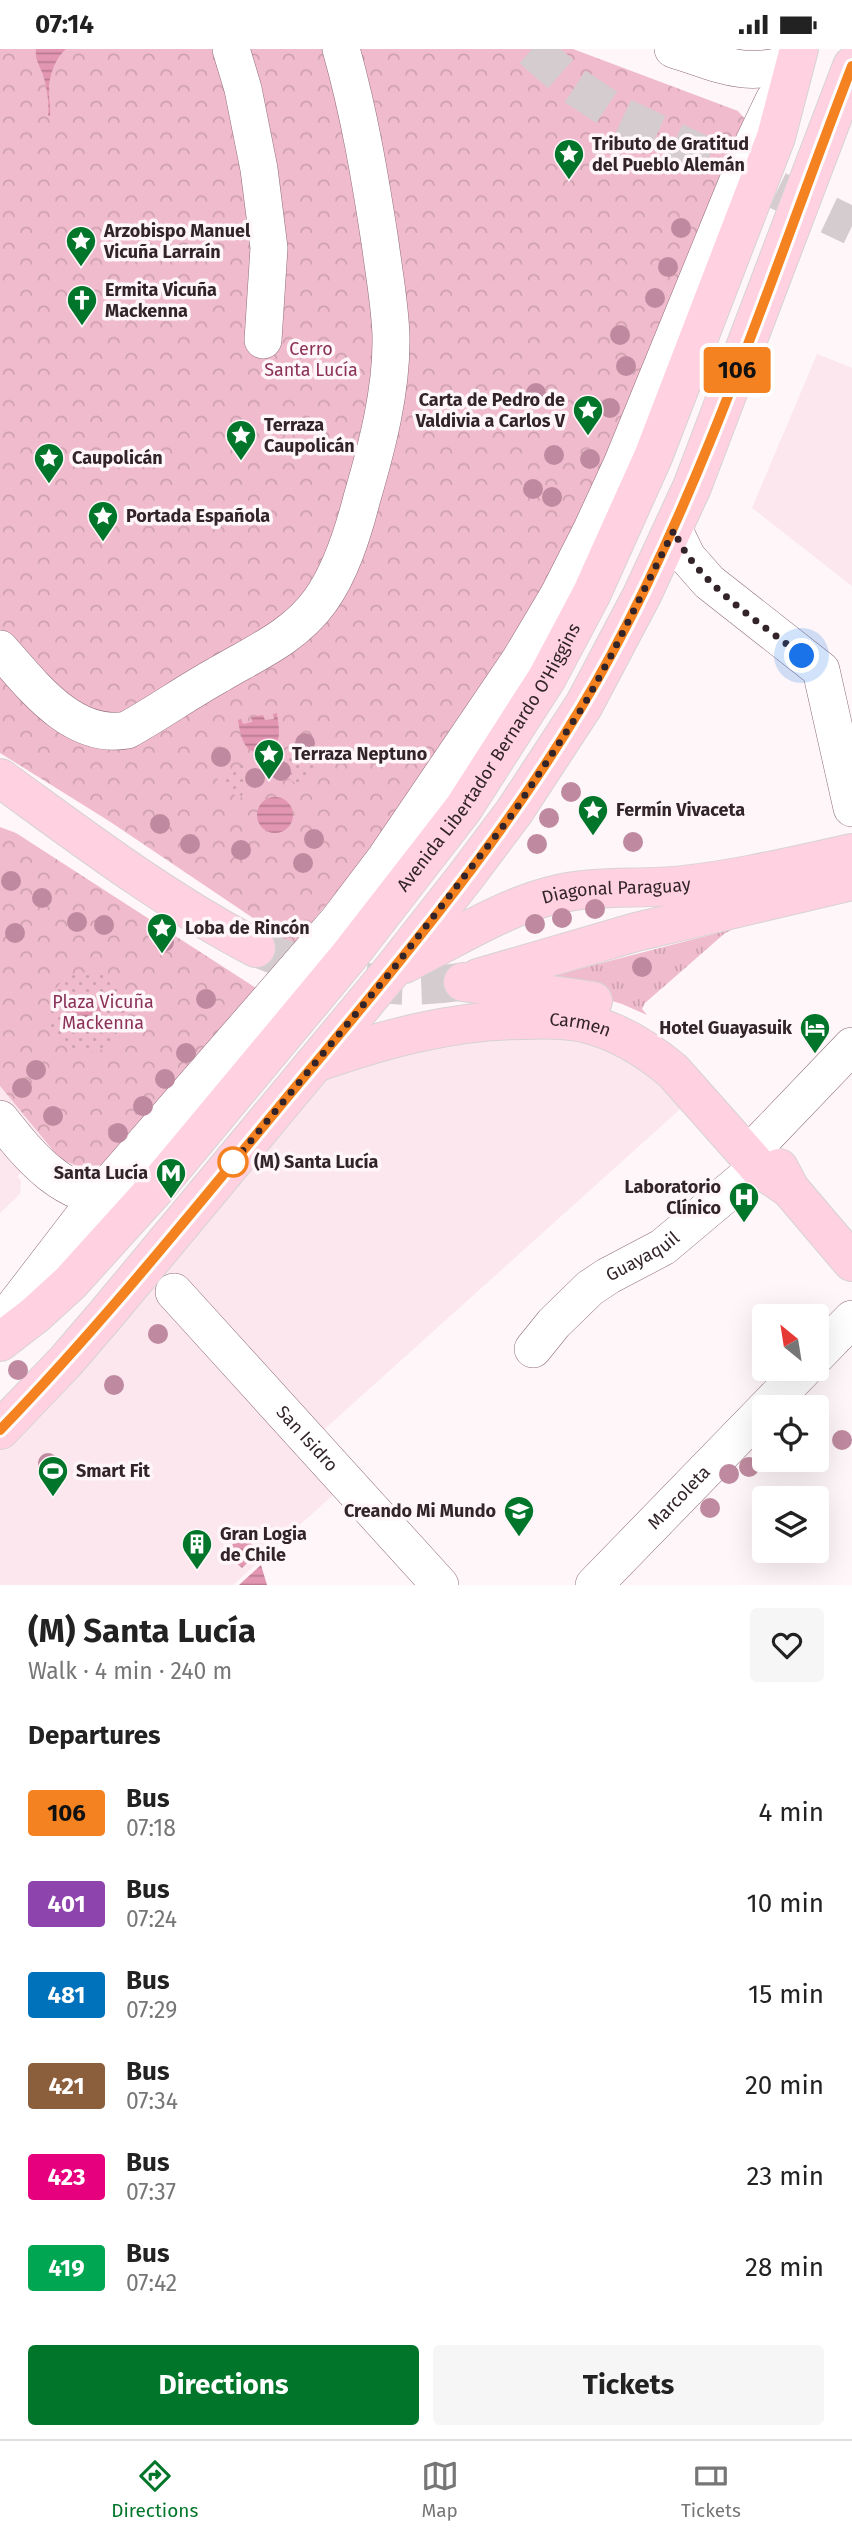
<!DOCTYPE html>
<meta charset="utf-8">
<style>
:root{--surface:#fff;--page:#f6f6f6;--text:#222;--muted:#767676;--line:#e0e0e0;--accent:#01762a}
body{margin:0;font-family:"Fira Sans",sans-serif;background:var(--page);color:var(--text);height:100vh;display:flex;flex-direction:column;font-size:26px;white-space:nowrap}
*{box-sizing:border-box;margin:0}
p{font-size:23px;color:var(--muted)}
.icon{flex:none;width:38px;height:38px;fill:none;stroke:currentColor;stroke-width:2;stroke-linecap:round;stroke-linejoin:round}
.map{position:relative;height:1536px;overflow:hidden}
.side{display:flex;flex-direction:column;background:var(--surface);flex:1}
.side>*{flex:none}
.badge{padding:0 14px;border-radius:5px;font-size:24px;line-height:46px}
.needle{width:46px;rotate:330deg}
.fabs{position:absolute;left:752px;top:1255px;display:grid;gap:14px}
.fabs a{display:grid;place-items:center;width:77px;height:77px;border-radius:7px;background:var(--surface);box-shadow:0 7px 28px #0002;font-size:35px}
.you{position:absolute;width:35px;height:35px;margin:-18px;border:5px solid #fff;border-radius:50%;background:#1a73e8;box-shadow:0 0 0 10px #1a73e833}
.map>.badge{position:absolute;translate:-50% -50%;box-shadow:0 0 0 4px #fff}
h2{padding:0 28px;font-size:26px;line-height:63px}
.round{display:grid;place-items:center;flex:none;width:74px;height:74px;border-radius:7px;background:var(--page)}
.headline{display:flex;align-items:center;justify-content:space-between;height:119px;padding:0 28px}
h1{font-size:33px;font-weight:700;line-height:52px}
.action{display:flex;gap:14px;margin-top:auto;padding:14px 28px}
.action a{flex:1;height:80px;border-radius:7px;background:var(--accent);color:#fff;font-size:28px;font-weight:700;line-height:80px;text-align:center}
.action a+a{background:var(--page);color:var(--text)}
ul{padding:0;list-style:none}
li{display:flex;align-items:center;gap:21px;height:91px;padding:0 28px}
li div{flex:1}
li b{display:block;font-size:26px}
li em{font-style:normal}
li .badge{min-width:77px;font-weight:700;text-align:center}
.status{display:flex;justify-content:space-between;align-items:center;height:49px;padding:0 35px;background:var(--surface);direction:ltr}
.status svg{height:19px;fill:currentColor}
.tabs{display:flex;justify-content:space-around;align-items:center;height:98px;border-top:2px solid var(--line);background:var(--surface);font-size:19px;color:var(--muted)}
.tabs a{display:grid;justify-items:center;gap:4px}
.tabs .active{color:var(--accent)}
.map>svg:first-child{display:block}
</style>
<div class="status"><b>07:14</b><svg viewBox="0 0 49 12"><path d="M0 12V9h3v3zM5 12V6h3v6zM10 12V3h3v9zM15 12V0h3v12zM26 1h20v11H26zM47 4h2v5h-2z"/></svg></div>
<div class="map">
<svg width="852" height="1536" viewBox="0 0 852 1536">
<defs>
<pattern id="grass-tufts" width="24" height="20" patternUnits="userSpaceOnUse" patternTransform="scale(1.75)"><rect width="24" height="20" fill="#f0bbcc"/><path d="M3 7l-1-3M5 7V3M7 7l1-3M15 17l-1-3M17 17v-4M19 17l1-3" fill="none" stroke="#cea1af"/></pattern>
<pattern id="forest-crowns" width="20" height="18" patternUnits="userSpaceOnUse" patternTransform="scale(1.75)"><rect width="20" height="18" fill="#f0bbcc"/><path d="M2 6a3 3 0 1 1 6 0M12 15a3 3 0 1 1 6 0" fill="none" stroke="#cea1af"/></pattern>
<pattern id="garden-dots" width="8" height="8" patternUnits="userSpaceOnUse" patternTransform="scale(1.75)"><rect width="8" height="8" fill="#f0bbcc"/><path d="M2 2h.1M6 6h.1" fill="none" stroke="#cea1af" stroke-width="1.8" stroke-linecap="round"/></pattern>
<pattern id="water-rules" width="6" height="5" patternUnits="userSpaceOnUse" patternTransform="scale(1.75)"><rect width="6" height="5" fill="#e396b1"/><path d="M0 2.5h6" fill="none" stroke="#b97a90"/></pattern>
</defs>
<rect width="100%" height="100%" fill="#fef6f8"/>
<!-- built -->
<path fill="#fbe7ed" d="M817 305 852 319V537L752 459Z
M479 977 581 980 688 1053 308 1395 343 1437 233 1536H0V1400L322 1026Z
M0 1037 53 1103 17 1127 21 1132 20 1145 0 1164Z"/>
<!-- grass -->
<path fill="url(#grass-tufts)" d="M733 880 724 885 645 954 642 960 647 966 622 955 540 930Z"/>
<!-- forest -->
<path fill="url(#forest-crowns)" d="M0 0H573L738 62 746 71 642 344 540 550 374 798 293 896 109 772 0 704Z
M0 778 16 784 256 939 105 1115 92 1118H79L60 1110 0 1037Z"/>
<!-- garden -->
<path fill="url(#garden-dots)" d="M287 707 302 713 317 710 312 724 301 739 290 730 275 727 273 719Z
M243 715 259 721 261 730 247 738 240 750 225 739 215 727 235 723Z
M48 963a40 40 0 1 1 80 0a40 40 0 1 1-80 0Z"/>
<!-- water -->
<path fill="url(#water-rules)" d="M36 0H66C56 8 50 25 49 37 48 47 51 56 50 67L48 66C50 55 46 32 41 21 38 13 35 10 36 0Z
M277 664C279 681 283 695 267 704 244 707 241 689 238 671L241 670 243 675 252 673 251 668 263 666 265 671 274 670 273 665Z
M257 766a18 18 0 1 1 36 0a18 18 0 1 1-36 0Z
M85 948 95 952 101 961 97 972 87 979 78 975 70 965 75 954Z
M243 1486 259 1503 242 1519 224 1503Z
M261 1516 267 1536H239Z"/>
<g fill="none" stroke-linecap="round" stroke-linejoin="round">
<!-- major-tunnel -->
<path stroke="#d5cccf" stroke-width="38" stroke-dasharray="38 19" stroke-linecap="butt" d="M532 0 573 36 617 65 852 177
M256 899C328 927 380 945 459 933"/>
<!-- minor casing -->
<g stroke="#906e79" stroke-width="38">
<g id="minor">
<path d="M231 0 243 40 259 120 269 199 263 291"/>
<path d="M673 0C721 15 744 30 795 13"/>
<path d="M674 481 687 508 709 533 821 621 852 759"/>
<path d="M0 600C32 636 72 691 127 681 158 664 187 643 218 626 255 604 294 588 320 552 341 523 353 484 362 449 377 398 392 341 391 287 390 256 384 224 380 193 370 128 359 63 341 0"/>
<path d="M0 1070C29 1107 66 1153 120 1148"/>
<path d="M761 1092 852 997"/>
<path id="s1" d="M174 1243 440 1536"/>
<path d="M0 1276 99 1147 338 872 385 810 520 611 558 547 592 480 622 415 753 95 774 51"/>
<path id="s2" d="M533 1300 554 1274 590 1239 608 1227 663 1198 758 1118"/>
<path d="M817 1306 852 1270"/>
<path d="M767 1358 804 1320"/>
<path id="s3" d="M594 1536 765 1360"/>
</g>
</g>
<!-- major casing -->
<g stroke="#d6d3d4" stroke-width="40">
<g id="major">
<path d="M0 729C83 789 164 851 256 899"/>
<path id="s4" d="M404 915C450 892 501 860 550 847 594 835 639 841 683 836 740 830 796 816 852 804"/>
<path d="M478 929 636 883 852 832"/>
<path d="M463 933 593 952"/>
<path id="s5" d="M315 1014C384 990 452 971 525 971 545 970 564 970 584 974 618 982 647 1000 673 1022L758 1118 790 1140"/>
<path d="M779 1119 790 1140 852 1213"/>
<path id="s6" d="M0 1293 35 1266 70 1234 156 1139 349 907 463 760 547 629 591 546 653 408 776 88 799 0"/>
<path d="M0 1381 66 1312 108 1263 393 920 466 827 514 763 584 656 642 546 692 438 852 17"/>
</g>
</g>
<!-- minor -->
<use href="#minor" stroke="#fff" stroke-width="37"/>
<!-- major -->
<use href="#major" stroke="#ffd1e1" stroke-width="38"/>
</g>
<!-- trees -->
<g fill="#bf8a9f">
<circle cx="681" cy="179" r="10"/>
<circle cx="668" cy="218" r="10"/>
<circle cx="655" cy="249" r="10"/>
<circle cx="620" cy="286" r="10"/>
<circle cx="626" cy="317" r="10"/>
<circle cx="536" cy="344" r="10"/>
<circle cx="610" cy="359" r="10"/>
<circle cx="554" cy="406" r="10"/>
<circle cx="590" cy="410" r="10"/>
<circle cx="533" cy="440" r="10"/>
<circle cx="552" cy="448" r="10"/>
<circle cx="305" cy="694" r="10"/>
<circle cx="221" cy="708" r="10"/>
<circle cx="281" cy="722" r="10"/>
<circle cx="255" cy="729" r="10"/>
<circle cx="571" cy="743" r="10"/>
<circle cx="549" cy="769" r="10"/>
<circle cx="160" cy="775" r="10"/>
<circle cx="314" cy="790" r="10"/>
<circle cx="633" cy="793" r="10"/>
<circle cx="190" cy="795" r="10"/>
<circle cx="537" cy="795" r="10"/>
<circle cx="241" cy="801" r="10"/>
<circle cx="303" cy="814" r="10"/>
<circle cx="11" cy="832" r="10"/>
<circle cx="42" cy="849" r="10"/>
<circle cx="595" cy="860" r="10"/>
<circle cx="562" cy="869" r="10"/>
<circle cx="77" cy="873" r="10"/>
<circle cx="535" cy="875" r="10"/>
<circle cx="104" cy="876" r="10"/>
<circle cx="15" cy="884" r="10"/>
<circle cx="164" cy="893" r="10"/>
<circle cx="642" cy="918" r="10"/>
<circle cx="206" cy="950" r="10"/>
<circle cx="186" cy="1004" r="10"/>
<circle cx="36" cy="1021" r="10"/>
<circle cx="165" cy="1030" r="10"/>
<circle cx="22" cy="1039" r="10"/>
<circle cx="143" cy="1057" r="10"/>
<circle cx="53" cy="1067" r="10"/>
<circle cx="118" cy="1084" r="10"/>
<circle cx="158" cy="1285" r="10"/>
<circle cx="18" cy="1321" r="10"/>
<circle cx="114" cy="1336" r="10"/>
<circle cx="842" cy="1391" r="10"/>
<circle cx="48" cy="1414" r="10"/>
<circle cx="749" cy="1418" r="10"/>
<circle cx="729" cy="1425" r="10"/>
<circle cx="710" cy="1459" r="10"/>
</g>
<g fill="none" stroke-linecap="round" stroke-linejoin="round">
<!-- line casing -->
<g stroke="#fff" stroke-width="16">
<path id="line" d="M0 1381C106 1271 201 1152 299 1034 412 898 527 762 611 606 711 420 776 213 852 17"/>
</g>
<!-- line -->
<use href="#line" stroke="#f58220" stroke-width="10"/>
<!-- walk -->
<path stroke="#322429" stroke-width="7" stroke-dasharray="0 12.6" d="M233 1113 230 1117 393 920 514 763 584 656 612 605 674 481C693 532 760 573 802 607"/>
</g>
<!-- icons -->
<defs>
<g id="sight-pin" transform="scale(1.575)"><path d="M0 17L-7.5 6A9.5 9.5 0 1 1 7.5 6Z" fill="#01762a" stroke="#fef6f8"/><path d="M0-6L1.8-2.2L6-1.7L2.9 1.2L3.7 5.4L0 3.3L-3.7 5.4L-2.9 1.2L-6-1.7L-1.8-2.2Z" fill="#fff"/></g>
<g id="church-pin" transform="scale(1.575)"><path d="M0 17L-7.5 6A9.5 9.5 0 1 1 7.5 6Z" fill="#01762a" stroke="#fef6f8"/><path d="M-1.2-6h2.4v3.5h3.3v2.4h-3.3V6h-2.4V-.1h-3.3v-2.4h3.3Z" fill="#fff"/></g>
<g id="hotel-pin" transform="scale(1.575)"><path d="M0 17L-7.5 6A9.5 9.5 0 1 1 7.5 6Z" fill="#01762a" stroke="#fef6f8"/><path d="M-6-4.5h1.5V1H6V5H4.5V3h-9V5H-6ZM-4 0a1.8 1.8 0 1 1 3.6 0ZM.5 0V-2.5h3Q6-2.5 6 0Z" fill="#fff"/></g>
<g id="metro-pin" transform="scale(1.575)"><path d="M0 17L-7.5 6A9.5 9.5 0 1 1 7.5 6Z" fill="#01762a" stroke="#fef6f8"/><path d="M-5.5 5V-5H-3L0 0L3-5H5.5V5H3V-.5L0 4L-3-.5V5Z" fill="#fff"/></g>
<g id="hospital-pin" transform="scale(1.575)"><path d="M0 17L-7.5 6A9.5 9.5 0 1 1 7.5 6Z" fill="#01762a" stroke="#fef6f8"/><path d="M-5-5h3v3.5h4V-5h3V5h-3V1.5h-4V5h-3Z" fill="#fff"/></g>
<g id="stadium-pin" transform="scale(1.575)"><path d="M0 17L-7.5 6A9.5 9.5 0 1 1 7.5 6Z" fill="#01762a" stroke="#fef6f8"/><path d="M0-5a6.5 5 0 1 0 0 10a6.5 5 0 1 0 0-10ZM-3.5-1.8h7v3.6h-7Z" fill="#fff"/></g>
<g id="school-pin" transform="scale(1.575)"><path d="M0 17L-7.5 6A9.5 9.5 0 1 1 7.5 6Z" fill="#01762a" stroke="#fef6f8"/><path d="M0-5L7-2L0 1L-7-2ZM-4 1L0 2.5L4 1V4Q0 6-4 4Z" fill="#fff"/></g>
<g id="building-pin" transform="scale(1.575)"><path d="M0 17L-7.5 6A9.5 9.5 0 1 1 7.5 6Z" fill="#01762a" stroke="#fef6f8"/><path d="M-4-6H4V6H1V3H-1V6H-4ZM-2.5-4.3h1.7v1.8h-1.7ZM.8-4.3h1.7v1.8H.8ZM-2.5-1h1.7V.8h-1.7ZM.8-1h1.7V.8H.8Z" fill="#fff"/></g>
</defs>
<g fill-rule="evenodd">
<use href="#sight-pin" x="569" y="105"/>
<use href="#sight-pin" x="81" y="192"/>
<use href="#church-pin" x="82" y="251"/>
<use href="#sight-pin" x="588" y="361"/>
<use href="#sight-pin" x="241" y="386"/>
<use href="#sight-pin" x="49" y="409"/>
<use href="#sight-pin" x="103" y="467"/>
<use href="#sight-pin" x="269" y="705"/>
<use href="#sight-pin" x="593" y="761"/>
<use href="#sight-pin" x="162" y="879"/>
<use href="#hotel-pin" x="815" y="979"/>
<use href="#metro-pin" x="171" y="1124"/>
<use href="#hospital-pin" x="744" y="1148"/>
<use href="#stadium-pin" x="53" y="1422"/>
<use href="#school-pin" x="519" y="1462"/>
<use href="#building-pin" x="197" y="1495"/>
</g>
<!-- markers -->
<circle fill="#fff" stroke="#f58220" stroke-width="3.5" cx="233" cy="1113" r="14"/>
<g text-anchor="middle" stroke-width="7" stroke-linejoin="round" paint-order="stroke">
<!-- poi labels -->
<g font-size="18" font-weight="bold" fill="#322429" stroke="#fef6f8" text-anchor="start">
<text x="592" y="101">Tributo de Gratitud<tspan x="592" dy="21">del Pueblo Alemán</tspan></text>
<text x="104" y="188">Arzobispo Manuel<tspan x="104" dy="21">Vicuña Larraín</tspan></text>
<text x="105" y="247">Ermita Vicuña<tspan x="105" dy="21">Mackenna</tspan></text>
<text x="565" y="357" text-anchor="end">Carta de Pedro de<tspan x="565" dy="21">Valdivia a Carlos V</tspan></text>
<text x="264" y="382">Terraza<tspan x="264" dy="21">Caupolicán</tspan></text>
<text x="72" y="415">Caupolicán</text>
<text x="126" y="473">Portada Española</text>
<text x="292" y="711">Terraza Neptuno</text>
<text x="616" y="767">Fermín Vivaceta</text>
<text x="185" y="885">Loba de Rincón</text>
<text x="792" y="985" text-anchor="end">Hotel Guayasuik</text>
<text x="148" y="1130" text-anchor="end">Santa Lucía</text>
<text x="721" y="1144" text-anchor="end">Laboratorio<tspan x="721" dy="21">Clínico</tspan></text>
<text x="76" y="1428">Smart Fit</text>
<text x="496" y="1468" text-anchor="end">Creando Mi Mundo</text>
<text x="220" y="1491">Gran Logia<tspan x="220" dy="21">de Chile</tspan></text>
</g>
<!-- park labels -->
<g font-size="18" fill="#8b3157" stroke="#fef6f8">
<text x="311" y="306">Cerro<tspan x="311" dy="21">Santa Lucía</tspan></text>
<text x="103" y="959">Plaza Vicuña<tspan x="103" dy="21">Mackenna</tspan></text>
</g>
<!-- street labels -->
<g font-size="18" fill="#322429" stroke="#fef6f8">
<text dy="6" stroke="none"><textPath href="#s6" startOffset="765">Avenida Libertador Bernardo O'Higgins</textPath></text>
<text dy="6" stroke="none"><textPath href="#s4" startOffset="228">Diagonal Paraguay</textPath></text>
<text dy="6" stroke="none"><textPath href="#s5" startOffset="271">Carmen</textPath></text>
<text dy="6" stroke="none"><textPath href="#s2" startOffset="145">Guayaquil</textPath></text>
<text dy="6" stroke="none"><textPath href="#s1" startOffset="198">San Isidro</textPath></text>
<text dy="6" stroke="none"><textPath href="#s3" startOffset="122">Marcoleta</textPath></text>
</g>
<!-- stop labels -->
<g font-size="18" font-weight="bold" fill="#322429" stroke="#fef6f8" text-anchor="start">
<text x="254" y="1119">(M) Santa Lucía</text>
</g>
</g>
</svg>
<div class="fabs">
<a><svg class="needle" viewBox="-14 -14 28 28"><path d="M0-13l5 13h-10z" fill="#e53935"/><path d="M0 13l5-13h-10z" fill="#767676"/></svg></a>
<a><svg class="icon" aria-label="locate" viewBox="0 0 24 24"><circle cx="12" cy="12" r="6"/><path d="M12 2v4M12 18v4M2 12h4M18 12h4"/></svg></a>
<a><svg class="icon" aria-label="layers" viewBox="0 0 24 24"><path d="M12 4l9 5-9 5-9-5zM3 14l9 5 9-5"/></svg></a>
</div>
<div class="you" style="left:802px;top:607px"></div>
<b class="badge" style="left:737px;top:321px;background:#f58220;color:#111">106</b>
</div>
<section class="side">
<div class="headline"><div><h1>(M) Santa Lucía</h1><p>Walk · 4 min · 240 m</p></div><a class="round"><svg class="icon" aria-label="heart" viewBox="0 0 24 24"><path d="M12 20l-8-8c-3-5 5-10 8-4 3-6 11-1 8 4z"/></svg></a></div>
<h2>Departures</h2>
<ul>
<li><span class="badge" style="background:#f58220;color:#111">106</span><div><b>Bus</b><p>07:18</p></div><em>4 min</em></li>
<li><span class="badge" style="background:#8e44ad;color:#fff">401</span><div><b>Bus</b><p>07:24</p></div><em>10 min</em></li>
<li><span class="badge" style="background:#0072bc;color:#fff">481</span><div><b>Bus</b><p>07:29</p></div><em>15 min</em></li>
<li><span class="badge" style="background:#8b5e3c;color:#fff">421</span><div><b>Bus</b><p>07:34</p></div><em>20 min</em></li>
<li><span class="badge" style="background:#e6007e;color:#fff">423</span><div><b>Bus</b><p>07:37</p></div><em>23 min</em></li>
<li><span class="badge" style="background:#00a651;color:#fff">419</span><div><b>Bus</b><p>07:42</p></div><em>28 min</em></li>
</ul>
<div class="action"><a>Directions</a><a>Tickets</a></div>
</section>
<nav class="tabs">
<a class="active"><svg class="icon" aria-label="directions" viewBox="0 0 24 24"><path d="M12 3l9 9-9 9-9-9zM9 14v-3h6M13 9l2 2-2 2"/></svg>Directions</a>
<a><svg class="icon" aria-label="map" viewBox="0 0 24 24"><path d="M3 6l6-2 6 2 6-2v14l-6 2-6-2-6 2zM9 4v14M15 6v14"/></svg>Map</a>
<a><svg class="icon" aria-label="tickets" viewBox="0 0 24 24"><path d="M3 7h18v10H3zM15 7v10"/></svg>Tickets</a>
</nav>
